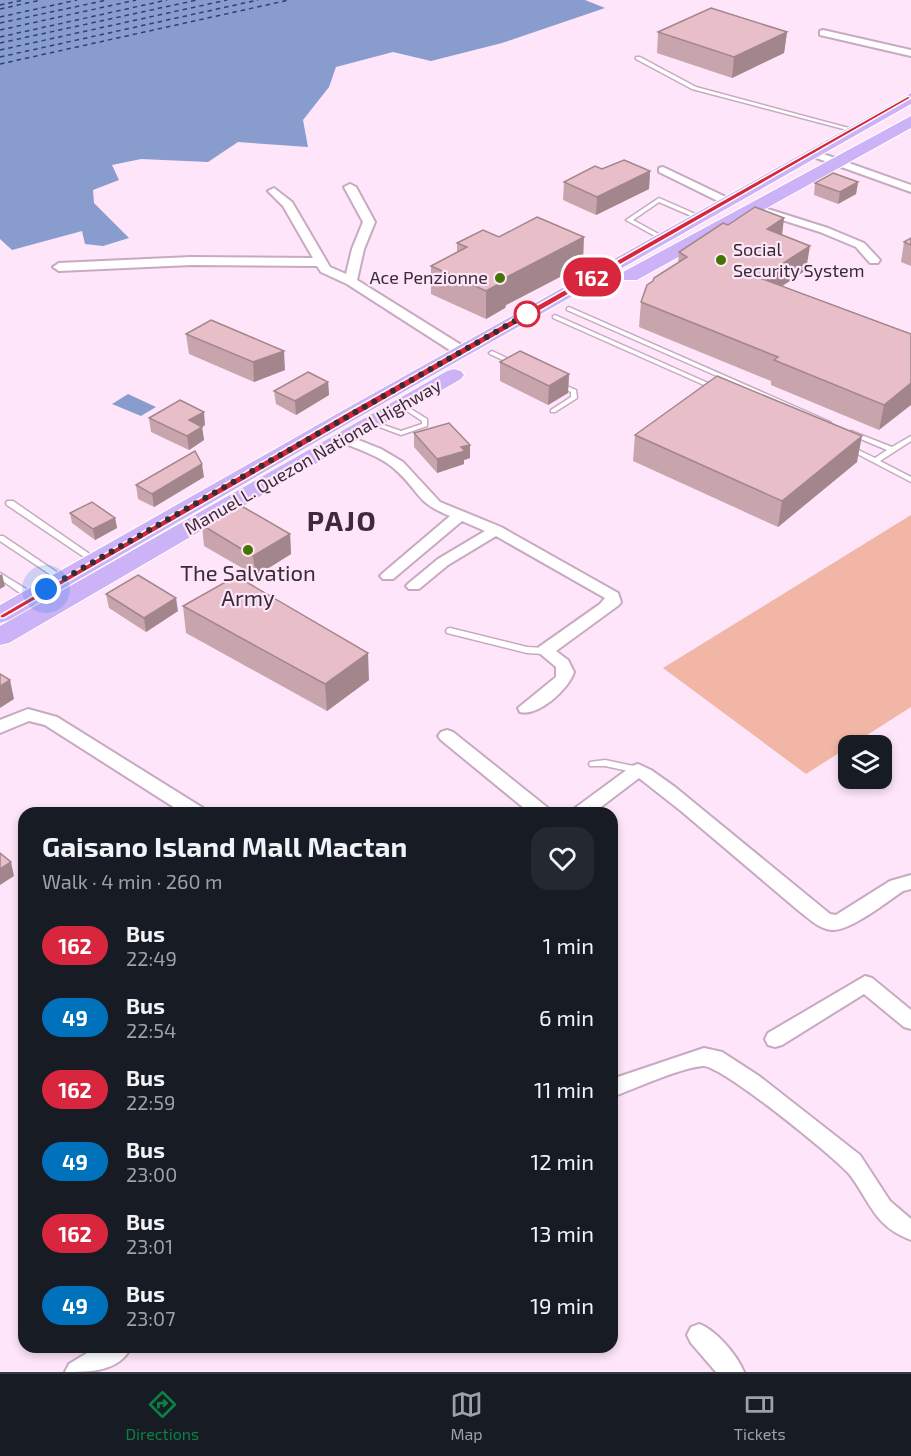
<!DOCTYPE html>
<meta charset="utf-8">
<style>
:root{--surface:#171b24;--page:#242831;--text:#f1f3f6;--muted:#9ea1a6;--line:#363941;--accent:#0b8043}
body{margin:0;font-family:"Exo 2",sans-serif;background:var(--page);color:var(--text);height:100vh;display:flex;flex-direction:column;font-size:22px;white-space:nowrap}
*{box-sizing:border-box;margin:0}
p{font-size:20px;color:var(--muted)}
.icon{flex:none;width:33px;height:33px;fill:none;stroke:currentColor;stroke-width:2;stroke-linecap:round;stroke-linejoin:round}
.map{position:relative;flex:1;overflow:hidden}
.panel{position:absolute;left:18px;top:807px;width:600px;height:546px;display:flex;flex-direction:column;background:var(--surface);border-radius:18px;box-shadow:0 3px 9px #0003}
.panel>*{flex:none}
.badge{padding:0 12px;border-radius:20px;font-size:21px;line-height:39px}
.fabs{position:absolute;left:838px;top:735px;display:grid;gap:12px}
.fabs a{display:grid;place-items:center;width:54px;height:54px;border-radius:12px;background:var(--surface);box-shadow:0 3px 9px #0003;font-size:30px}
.you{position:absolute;width:30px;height:30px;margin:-15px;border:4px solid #fff;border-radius:50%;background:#1a73e8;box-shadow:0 0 0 9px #1a73e833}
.map>.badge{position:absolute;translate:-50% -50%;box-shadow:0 0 0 3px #fff}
.round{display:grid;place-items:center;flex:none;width:63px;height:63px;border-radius:18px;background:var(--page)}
.summary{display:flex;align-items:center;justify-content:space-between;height:102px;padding:0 24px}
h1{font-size:28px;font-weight:700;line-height:45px}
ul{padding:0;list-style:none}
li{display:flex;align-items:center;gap:18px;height:72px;padding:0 24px}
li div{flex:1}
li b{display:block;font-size:22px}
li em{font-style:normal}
li .badge{min-width:66px;font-weight:700;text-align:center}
.menu{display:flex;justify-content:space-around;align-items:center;height:84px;border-top:2px solid var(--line);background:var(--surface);font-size:16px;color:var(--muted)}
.menu a{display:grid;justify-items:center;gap:3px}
.menu .on{color:var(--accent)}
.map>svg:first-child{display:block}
</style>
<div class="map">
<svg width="911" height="1372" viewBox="0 0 911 1372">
<rect width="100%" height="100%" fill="#fee5f9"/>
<!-- green -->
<path fill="#f1b6a6" d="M911 515V707L806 774 663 668Z"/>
<!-- water -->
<path fill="#889cce" d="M0 0H585L605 8 502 43 431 61 393 52 336 67 329 87 303 120 308 147 238 142 208 162 141 159 112 165 119 180 93 190 94 203 129 238 103 246 85 244 82 231 12 250 0 239Z
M128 394 156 407 141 416 112 404Z"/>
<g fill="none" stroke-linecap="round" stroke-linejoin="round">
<!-- ferry -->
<path stroke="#2b407e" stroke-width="1.5" stroke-dasharray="4.5 4" stroke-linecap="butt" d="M0 5 24 0
M0 9 41 0
M0 17 77 0
M0 23 107 0
M0 30 136 0
M0 37 167 0
M0 43 197 0
M0 50 227 0
M0 57 258 0
M0 64 289 0"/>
<!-- service casing -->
<g stroke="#c7aac2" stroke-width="3">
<path id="service" d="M636 57H640L696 87 856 130 851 131 692 89 636 59Z
M659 198 700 216 701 217 696 218 659 202 633 220 664 237V239L662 240 626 220Z
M569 307 830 422 831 423 830 424H826L567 310V308Z
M555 315 717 387 718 388 717 389H713L553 318V316Z
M492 351 515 362 516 363 515 364H511L490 354 489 353Z
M560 383 576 390 577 398 555 412H551V410L571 397V392L558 386V384Z
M403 404 427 419V426L401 435 369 423 372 421 401 431 422 424V421L401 407 400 406Z
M851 431 892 447 911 436V441L880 461 911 477V482L848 449V447H852L875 458 887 450 849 434 848 433Z
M7 501H13L91 555 90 557H84L7 505 6 503Z
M0 536H3L58 573 54 575H51L0 541Z
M0 573 26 589 27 591 26 593H20L0 579Z
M450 628 527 647 545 648 549 651 545 654 527 653 447 633 446 631 447 629Z
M605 760 638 767 641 768 642 770 641 772 638 773 605 766H590L589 764 590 762Z"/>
</g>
<!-- minor casing -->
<g stroke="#c7aac2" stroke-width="4">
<path id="minor" d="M823 30 911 50V56L820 35V31Z
M812 150 911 185V192L808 155 807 153Z
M663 167 730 199 732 201 726 204 722 203 659 172V168Z
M350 184 356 187 375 222 364 249 357 280 466 348 467 351 466 354H456L347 284 321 272 317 266 191 265 59 271 53 267 59 263 191 257 313 258 283 206 268 191 274 188 292 202 330 267 346 274 352 249 363 222 344 187Z
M755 205 828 228 864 243 880 260 878 263H870L856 247 820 232 751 210V206Z
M346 435 381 449 403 462 440 502 501 527 618 593 621 602 619 605 556 651 568 660 574 672C569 689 538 717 520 712L518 708 556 677V667L537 651 539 647 600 604 605 598 496 536 448 565 419 589H409L406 586 409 583 438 559 485 531 462 521 393 579H383L380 576 383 573 450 516C416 502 422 495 398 472 383 457 360 450 341 442L339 439Z
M28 709 57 717 203 808 206 813H183L45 725 29 721 0 733V720Z
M447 730 453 732 548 808 551 813H530L441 740 438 736 441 732Z
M638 764 651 770 675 787 830 914 836 915 890 881 911 875V889L903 891C888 901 849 932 832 930 819 929 808 918 799 911L681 811 639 778 593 813H572L575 808 632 766Z
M865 976 872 978 911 1010V1029L904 1027 864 994 782 1045 775 1047 768 1045 765 1039 768 1033Z
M704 1048 722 1052 759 1076 860 1155 890 1201 911 1219V1240C874 1226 871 1203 850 1175 836 1158 720 1064 703 1066 680 1068 636 1088 612 1097V1079Z
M699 1324C716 1330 737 1355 744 1372H716L691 1343 687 1335 691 1327Z
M97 1347H131C120 1372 88 1372 65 1372L69 1364Z"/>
</g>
<!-- primary casing -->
<g stroke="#fff" stroke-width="2">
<path id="primary" d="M911 93V104L356 419 9 620 0 623V605L342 411Z
M911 116V128L637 280H623L621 276 623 272Z
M454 369 461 371 464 375 461 379 9 643 0 645V626L447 371Z"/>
</g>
<!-- service -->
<use href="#service" fill="#fff" fill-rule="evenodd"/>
<!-- minor -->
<use href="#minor" fill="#fff" fill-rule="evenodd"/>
<!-- primary -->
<use href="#primary" fill="#ccb2f7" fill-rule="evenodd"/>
</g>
<!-- wall -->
<path fill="#c8a4ac" d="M658 32H787L784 53 732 78 657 53Z
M602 169 650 171 649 189 596 215 563 200 564 182Z
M858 182 856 194 838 204 814 195 815 183Z
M784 218 782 235 806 270 782 286 911 334 879 430 771 385V381L639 327 641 302 653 281 678 263 679 252 728 225Z
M499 237 583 265 506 305 505 308 486 319 431 294V266L457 252V243Z
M911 238V266L901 262 904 242Z
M186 334 285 370 254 382 189 354Z
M500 362 569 374 568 393 548 405 500 381Z
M328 382 329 395 296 415 276 404 274 391Z
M149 418 205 425 202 427 204 440 189 450 151 432Z
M414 433 470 445V458L464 460V464L437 473 414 447Z
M635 435 857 462 778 527 633 461Z
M204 477 154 507 138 499 136 485Z
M70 513 115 518 117 528 95 540 72 523Z
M202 525 290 534 291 554 256 576 204 546Z
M106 594 178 611 146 632 109 608Z
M183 606 369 680 327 711 186 633Z"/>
<!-- shaded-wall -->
<path fill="#a2868c" d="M787 32 784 53 732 78 734 57Z
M650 171 649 189 596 215 597 197Z
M858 182 856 194 838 204 840 192Z
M784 218 781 241 767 229Z
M584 237 583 265 506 305 505 308 486 319V291L503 279Z
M810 246 806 270 757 303 760 278Z
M284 351 285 370 254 382 253 362Z
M569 374 568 393 548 405 549 386Z
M328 382 329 395 296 415 295 401Z
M911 383V405L879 430 884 405Z
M204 412 205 425 191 434 189 420Z
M202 427 204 440 189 450 187 436Z
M862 436 857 462 778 527 782 501Z
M470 445V458L464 460V464L437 473V459L461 447Z
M202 464 204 477 154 507 152 494Z
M115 518 117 528 95 540 93 529Z
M290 534 291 554 256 576 253 556Z
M2 574 5 586 0 589V575Z
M176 598 178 611 146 632 144 618Z
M368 653 369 680 327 711 325 684Z
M10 680 14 699 0 708V686Z
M11 862 14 876 0 885V869Z"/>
<!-- building -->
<path fill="#e8bfc8" stroke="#a2868c" stroke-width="1.5" d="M711 8 787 32 734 57 658 32Z
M624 160 650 171 597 197 564 182 595 166 602 169Z
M833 173 858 182 840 192 815 183Z
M755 207 784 218 767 229 810 246 760 278 911 334V383L884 405 774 360 778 357 641 302 647 285 653 281 654 278 687 257 679 252 723 223 728 225Z
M537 217 584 237 503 279 506 280 486 291 431 266 467 247 457 243 483 230 499 237Z
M911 238V245L904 242Z
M211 320 284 351 253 362 186 334Z
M520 351 569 374 549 386 500 362Z
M308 372 328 382 295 401 274 391Z
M717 376 862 436 782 501 635 435Z
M180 400 204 412 189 420 202 427 187 436 149 418Z
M449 423 470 445 461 447 465 451 437 459 414 433Z
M195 451 202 464 152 494 136 485Z
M92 502 115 518 93 529 70 513Z
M238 504 290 534 253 556 202 525Z
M138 575 176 598 144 618 106 594Z
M236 576 368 653 325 684 183 606Z
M0 674 10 680 0 686Z
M0 853 11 862 0 869Z"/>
<!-- line -->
<path fill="#d7263d" stroke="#fff" stroke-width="1.5" d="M908 96 911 98 4 618H0V615L346 413Z"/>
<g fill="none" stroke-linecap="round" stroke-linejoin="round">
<!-- walk -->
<path stroke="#372c35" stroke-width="6" stroke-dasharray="0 10.8" d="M46 589 527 314"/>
</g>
<!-- markers -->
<g fill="#437600" stroke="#fee5f9" stroke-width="2">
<circle cx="721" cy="260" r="6"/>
<circle cx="500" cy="278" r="6"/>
<circle cx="248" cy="550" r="6"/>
</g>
<circle fill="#fff" stroke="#d7263d" stroke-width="3" cx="527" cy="314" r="12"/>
<g text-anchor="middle" stroke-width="4.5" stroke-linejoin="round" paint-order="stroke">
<!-- far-poi labels -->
<g font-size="18" fill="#372c35" stroke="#fee5f9" text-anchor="start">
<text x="733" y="256">Social<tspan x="733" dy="21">Security System</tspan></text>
<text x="488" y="284" text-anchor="end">Ace Penzionne</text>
</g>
<!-- far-street labels -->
<g font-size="18" fill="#372c35" stroke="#fee5f9">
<text transform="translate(313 457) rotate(-30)" y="6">Manuel L. Quezon National Highway</text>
</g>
<!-- poi labels -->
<g font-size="22" fill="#372c35" stroke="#fee5f9">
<text x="248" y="581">The Salvation<tspan x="248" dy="25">Army</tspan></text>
</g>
<!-- district labels -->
<g font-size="28" font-weight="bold" letter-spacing="1.5" fill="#40293d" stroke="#fee5f9">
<text x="342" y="531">PAJO</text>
</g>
</g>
</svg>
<div class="fabs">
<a><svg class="icon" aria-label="layers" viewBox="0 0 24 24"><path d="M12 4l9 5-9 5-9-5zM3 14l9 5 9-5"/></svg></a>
</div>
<div class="you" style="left:46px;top:589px"></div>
<b class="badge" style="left:592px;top:277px;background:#d7263d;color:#fff">162</b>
<section class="panel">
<div class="summary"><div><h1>Gaisano Island Mall Mactan</h1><p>Walk · 4 min · 260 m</p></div><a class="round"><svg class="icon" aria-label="heart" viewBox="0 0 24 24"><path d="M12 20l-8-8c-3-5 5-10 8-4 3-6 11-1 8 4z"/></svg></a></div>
<ul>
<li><span class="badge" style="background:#d7263d;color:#fff">162</span><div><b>Bus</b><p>22:49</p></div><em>1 min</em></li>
<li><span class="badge" style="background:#0072bc;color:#fff">49</span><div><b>Bus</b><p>22:54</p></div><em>6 min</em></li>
<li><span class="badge" style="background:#d7263d;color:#fff">162</span><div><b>Bus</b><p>22:59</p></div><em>11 min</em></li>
<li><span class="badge" style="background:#0072bc;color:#fff">49</span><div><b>Bus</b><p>23:00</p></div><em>12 min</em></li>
<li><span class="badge" style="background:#d7263d;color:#fff">162</span><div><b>Bus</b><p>23:01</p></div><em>13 min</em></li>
<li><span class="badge" style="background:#0072bc;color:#fff">49</span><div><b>Bus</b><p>23:07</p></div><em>19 min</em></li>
</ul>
</section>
</div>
<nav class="menu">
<a class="on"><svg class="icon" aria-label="directions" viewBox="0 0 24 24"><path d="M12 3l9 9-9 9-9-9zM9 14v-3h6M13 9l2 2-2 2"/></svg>Directions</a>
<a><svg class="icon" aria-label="map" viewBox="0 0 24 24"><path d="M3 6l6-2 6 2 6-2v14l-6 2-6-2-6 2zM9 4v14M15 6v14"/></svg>Map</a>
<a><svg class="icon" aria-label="tickets" viewBox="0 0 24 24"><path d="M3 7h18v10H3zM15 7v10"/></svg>Tickets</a>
</nav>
